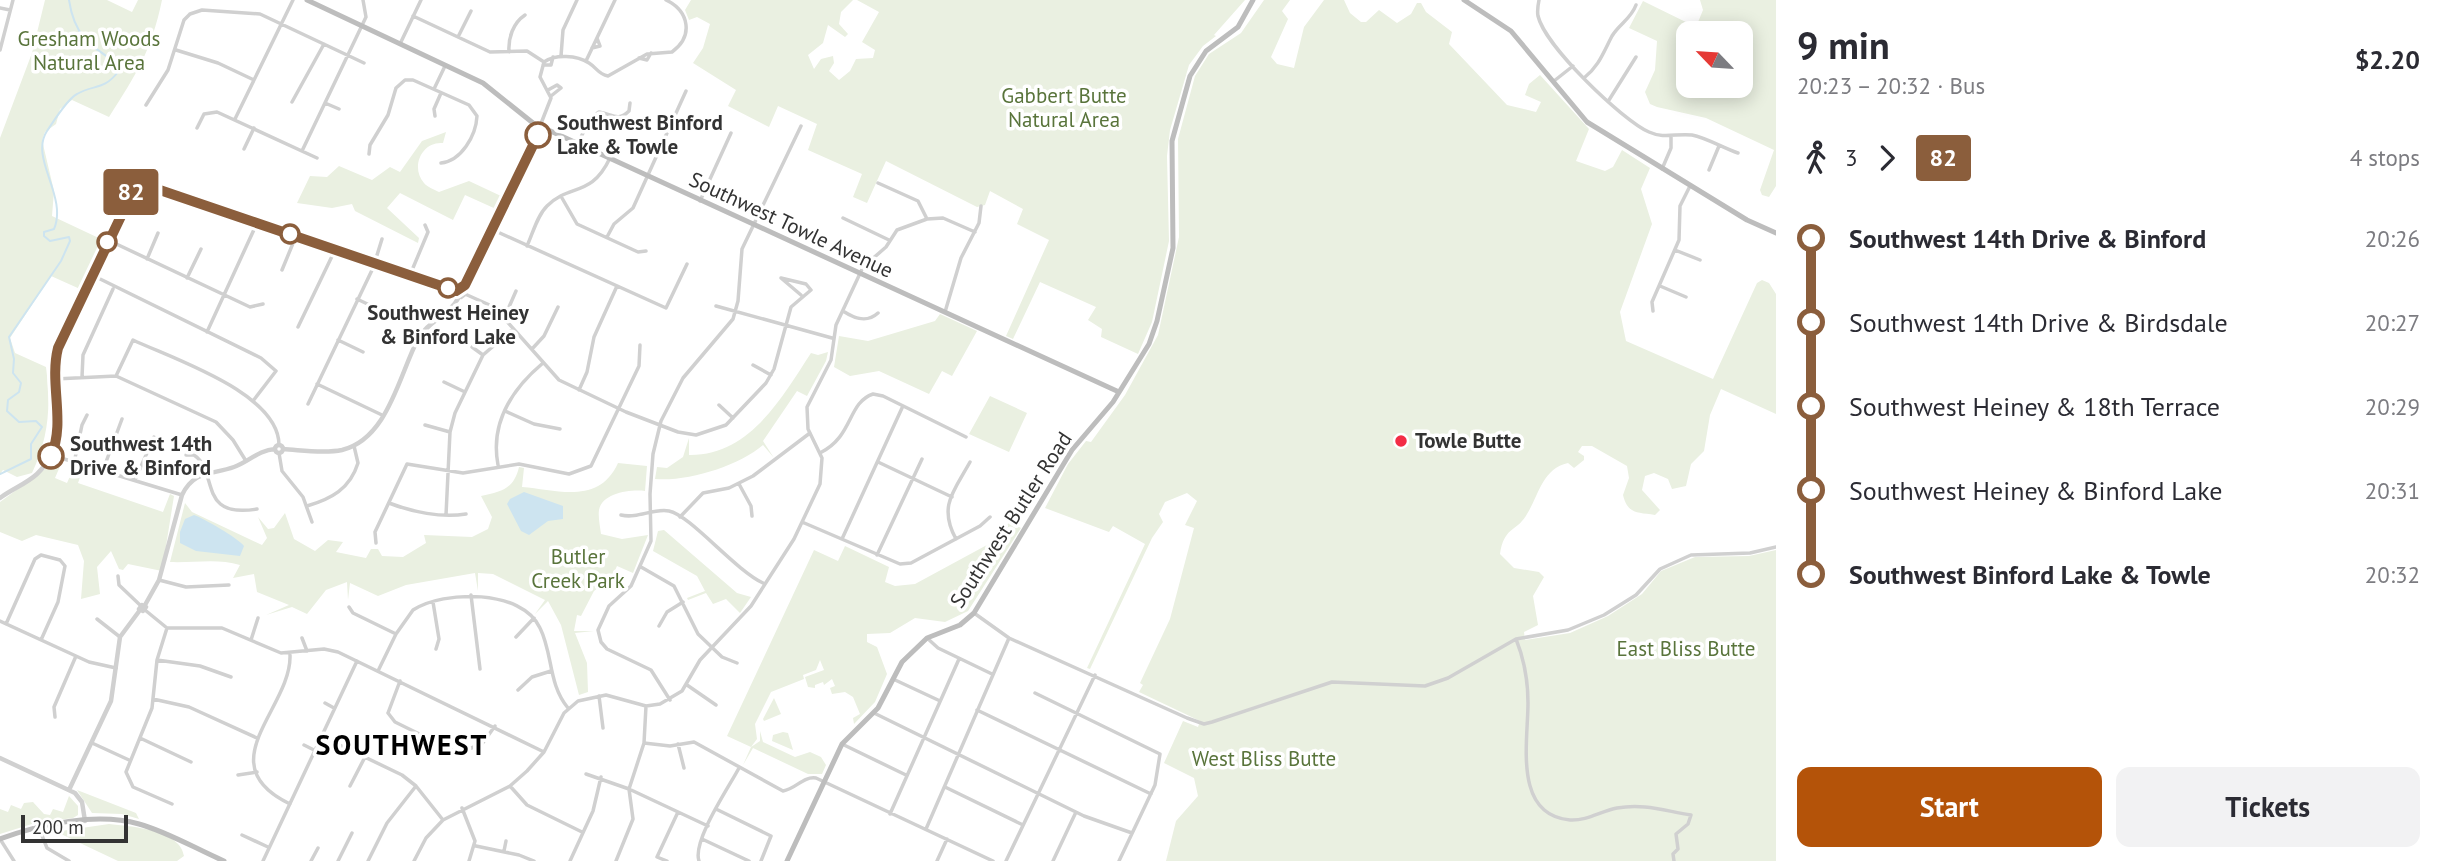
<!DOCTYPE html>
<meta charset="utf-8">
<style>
:root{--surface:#fff;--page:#f2f2f3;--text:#2b2b33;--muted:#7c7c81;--accent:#b45309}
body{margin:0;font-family:"PT Sans",sans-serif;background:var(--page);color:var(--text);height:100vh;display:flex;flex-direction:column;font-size:26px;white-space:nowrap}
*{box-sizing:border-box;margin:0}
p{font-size:23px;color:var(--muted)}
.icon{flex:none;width:38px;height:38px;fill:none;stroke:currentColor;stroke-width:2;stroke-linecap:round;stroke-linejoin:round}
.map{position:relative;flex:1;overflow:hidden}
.side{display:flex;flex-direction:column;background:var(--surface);width:665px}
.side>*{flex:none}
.badge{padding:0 14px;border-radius:5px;font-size:24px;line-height:46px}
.needle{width:46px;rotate:295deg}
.controls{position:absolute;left:1676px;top:21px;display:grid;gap:14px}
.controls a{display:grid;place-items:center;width:77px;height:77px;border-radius:14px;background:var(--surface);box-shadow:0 4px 18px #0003;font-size:35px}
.scale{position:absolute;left:21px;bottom:18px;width:107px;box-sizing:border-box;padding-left:7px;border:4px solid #333;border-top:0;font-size:19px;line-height:24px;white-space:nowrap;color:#333;-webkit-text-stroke:5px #fff;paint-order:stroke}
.map>.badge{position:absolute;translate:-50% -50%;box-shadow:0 0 0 4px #fff}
.legs{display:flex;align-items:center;gap:10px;height:77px;padding:0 21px;font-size:23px}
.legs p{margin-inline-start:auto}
.overview{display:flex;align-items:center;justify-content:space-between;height:119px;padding:0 21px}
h1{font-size:38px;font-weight:700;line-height:52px}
.primary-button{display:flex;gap:14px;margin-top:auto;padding:14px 21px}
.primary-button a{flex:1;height:80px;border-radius:14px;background:var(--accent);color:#fff;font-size:28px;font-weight:700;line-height:80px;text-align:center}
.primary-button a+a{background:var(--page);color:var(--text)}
ul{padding:0 21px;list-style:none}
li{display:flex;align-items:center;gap:24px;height:84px;font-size:26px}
li i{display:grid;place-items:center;width:10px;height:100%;margin:0 9px;background:currentColor}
li i::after{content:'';width:18px;height:18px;margin:-9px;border:5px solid;border-radius:50%;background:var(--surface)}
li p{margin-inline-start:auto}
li:first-child i{background:linear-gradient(#0000 50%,currentColor 0)}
li:last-child i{background:linear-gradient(currentColor 50%,#0000 0)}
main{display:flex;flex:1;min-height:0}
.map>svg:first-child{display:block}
</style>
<main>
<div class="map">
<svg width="1776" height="861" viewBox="0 0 1776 861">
<rect width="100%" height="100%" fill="#fff"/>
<!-- green -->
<path fill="#eaf0e1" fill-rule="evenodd" d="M45 0H107L132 12 138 0H162C151 52 137 73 109 117L72 100 60 109 56 124 45 132 42 140 54 191 52 216 103 240 80 289 51 276 10 338 15 353 46 367C51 406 49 437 32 473L17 477 3 470 0 474V138L32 53Z
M691 0H853L841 12 839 24 848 34 845 37 828 25 823 43 808 55 814 69 821 59 833 56 834 63 829 71 839 80 850 71 856 59 873 58 875 50 862 42 879 12 857 0H1245L1214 35 1216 36 1203 46 1189 65 1170 130 1167 156 1169 241 1152 322 1138 354 1101 337 1102 329 1088 320 1096 307 1040 282 1013 339 1006 336 1049 240 1017 224 1023 209 990 191 985 205 977 207 886 161 867 203 853 197 862 174 808 150 817 124 778 106 769 127 728 106 736 90 693 63 703 48 710 24 697 17 689 20 685 10Z
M1264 0H1290L1282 11 1288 19 1271 57 1277 64 1294 68 1304 27 1324 0H1344L1350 13 1361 22H1366L1379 10 1397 23 1411 14 1417 3H1421L1426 12 1452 32 1449 44 1507 105 1536 112 1541 102 1525 95 1529 84 1540 75 1589 129 1576 161 1605 171 1613 167 1622 150 1650 168 1641 189 1652 224 1620 312 1626 341 1713 379 1757 283 1762 280 1769 283 1776 294V414L1721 389 1710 415 1704 451 1691 464 1686 486 1672 489 1668 479 1654 473 1645 476 1642 490 1660 510 1655 515C1638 512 1628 515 1623 495L1629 478 1627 466 1592 446H1582L1578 452 1584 456V460L1574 468 1568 463C1542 469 1539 495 1527 514 1517 532 1504 526 1500 554L1514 568 1539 572 1544 577 1533 596 1538 625 1524 632 1525 640 1570 633 1608 616 1642 594 1661 571 1695 557 1749 556 1776 550V861H1166L1176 821 1198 796 1194 778 1164 763 1183 721 1198 727 1200 721 1139 692 1143 685 1140 683 1170 619 1194 528 1185 525 1197 501 1187 493 1165 502 1159 514 1163 522 1152 538 1090 669 1087 668 1145 544 1113 526 1109 532 1045 508 1068 464 1086 441 1091 442 1125 395 1158 335 1179 237 1178 139 1195 76 1209 54 1241 33Z
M1700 0H1776V186L1769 197 1762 195 1760 190 1774 150 1706 118 1657 107 1650 104 1645 92 1655 70 1657 41 1629 28 1643 1 1696 27 1703 10ZM1689 33H1741V86H1689Z
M446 132 443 143C422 141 410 167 424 183 427 187 435 190 439 192L469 181 501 196 496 209 465 195 453 220 400 193 387 208 419 238 418 243 355 211 352 204 332 208 297 203 310 176 327 177 339 166 372 180 390 167 400 172 422 141Z
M940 314 977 331 952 376 942 371 929 394 879 371 850 376 834 367 839 336 868 341 935 321Z
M828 352 826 361 807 396 797 391 763 441 774 458 763 445C739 466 687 482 655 479L657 467 667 468 683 457 689 438V455C749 456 781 399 811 353L818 355Z
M990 396 1027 413 1009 452 969 434Z
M56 461 61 464 55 478 67 483 75 465 84 466 78 483 163 512 170 494 174 496 162 571 128 564 123 570 119 569 111 551 97 567 100 594 81 599 84 561 78 545 36 535 22 541 0 532V502Z
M618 463 647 466 645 491C631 489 602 493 599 510 598 517 600 526 601 534L622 539 648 535 633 573 617 566 612 577 594 591 581 616 577 615 574 631H594L575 633 587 663 588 692 579 695 561 625 548 601 535 614 545 600 493 574 478 573V591L475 573 406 585 378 596 350 583 348 600 347 582 326 590 307 614 292 607 266 615 289 605 257 592 254 574 233 578 240 565C218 558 194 563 170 562L185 503 192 512 262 545 267 538 258 517 268 529 274 528 285 513 294 539 315 551 328 540 343 542 336 552 366 558 371 549H378L382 556 403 557 426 543 424 535 472 537 488 529 492 517 481 496C501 492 514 489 519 467L524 468 522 487C558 490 599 505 618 463Z
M1009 522 1021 528 968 611 945 622 915 618 890 633 867 634V642L877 647 887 674 875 702 854 724 853 718 860 714 853 697 845 692 832 694 830 688 835 686 832 679 824 685 823 682 815 685V688L808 687 805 677 824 670 820 660 816 670 803 675 804 679 771 692 755 724 757 739 751 747 727 736 814 550 838 561 845 546 889 567 885 582 895 586 915 584 998 539Z
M664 530 737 593 751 597 740 613 726 599 713 604 706 593 688 600 687 598 705 591 697 576 653 551 658 531Z
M774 698 781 714 764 721 763 719Z
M760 731 763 742 795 757 810 752 821 757 826 765 822 774H808L753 748 743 765 751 747 760 741Z
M783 732 788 733 793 750 772 741 773 735Z
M77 790 136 813 139 819 122 814 92 813Z
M69 796 78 806V815L73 818 35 823 0 834V809L8 812 11 805 21 809 24 803 33 802 44 814 50 815 53 809 63 812Z
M109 824C130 826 181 830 184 856L177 861H118L61 834V831Z"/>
<!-- water -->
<path fill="#cde4f0" d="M524 492 563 506V519L548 521 529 535 521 531 507 504 510 499Z
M194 515C203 518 238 538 244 546L240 556 196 551 180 543V532L185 519Z"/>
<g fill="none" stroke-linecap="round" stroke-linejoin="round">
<!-- stream -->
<path stroke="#cde4f0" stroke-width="2" d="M0 474 31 459V444L42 427 36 421 19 422 7 411 8 400 19 392 21 383 13 373 14 359 9 337 61 261 70 241 69 237 50 241 44 236V232L54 229C68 196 29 158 47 131 54 121 67 99 77 94 94 84 103 91 118 72L116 62C89 46 74 34 69 0"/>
<!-- minor -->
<path stroke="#d0d0d0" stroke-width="3.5" d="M1539 0C1538 5 1537 11 1538 16 1545 46 1622 120 1649 132 1664 139 1677 133 1692 135 1707 138 1723 148 1738 153
M0 8 10 10
M190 14 202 10 260 14 364 63
M413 16 490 52 527 51 544 62
M458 37 471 11
M400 44 421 0
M592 48 600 46 597 38
M0 50 13 0
M176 50 218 63 254 80
M509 52C508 38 513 23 525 15
M561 56 563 30 577 0
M639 58 647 60 651 53
M586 61 615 0
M543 65H551L553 57
M1584 78C1599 66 1603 53 1612 36 1619 24 1631 19 1636 5
M1554 81 1573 66
M434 89 445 66
M548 90 557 85 561 88 551 96
M1609 100 1636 57
M292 102 324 44
M325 103 339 109
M146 105 168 70 184 20 190 14
M435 116 434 109 441 93
M235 119 293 0
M540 126 551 98 540 77 544 62C555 54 577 55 589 63 597 68 598 74 608 76L647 54 672 52C694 36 689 11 666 0
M197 128 204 114 217 112 317 158
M578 143 590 119 599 112C612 114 618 122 629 111L630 103
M244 149 254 128
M302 151 366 17 363 0
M369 154 370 145 388 115 396 88 405 80H413L469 105 477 116C476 136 461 161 441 163
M1662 169 1671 148V137
M1709 170 1719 146
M878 183 918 201 927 219
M562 198 577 224 638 252 646 251
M700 201 731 133
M843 218 889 240
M491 229 666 308 687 264
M607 237 614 224 633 208 686 91
M110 241 250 307 263 304
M527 246C533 233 537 216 547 206 570 183 591 198 610 158
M1675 250 1700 260
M147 259 158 233
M282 270 296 236
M92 275 261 358 276 371 253 401
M410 275 428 232 425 225
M187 278 201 249
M1660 286 1686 297
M465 294 494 307 559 380 626 412 678 432 696 435 726 425 766 383 774 369 791 307 811 290 806 284 781 278 801 295
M357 299 382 311
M716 306 832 338
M843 311C855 319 867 323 878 313
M1653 311 1652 302 1679 240 1680 206 1690 186
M945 312 961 258 979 223 981 206
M501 315 509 307 516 291
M298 327 335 250
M207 332 257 223
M338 340 363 352
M472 347 483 355
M532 349 544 336 558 307
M753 365 771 375
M116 376 133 340C173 359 279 393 279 445
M82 377 83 355 113 289
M55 379 116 376 216 422 233 440 246 461
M444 382 465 392
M317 384 382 415
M579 390 587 372 594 337 617 286
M308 404 373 268 382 239
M719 405 733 418
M505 411 534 424 560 429
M425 425 450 432
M279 453 282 471 303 497 312 522
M820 453C854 436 847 403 873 394L883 396 966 437
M51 455 182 495
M186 455H194C219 472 197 519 257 509
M878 462 952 497
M74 463 82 425 87 415
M498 465C490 423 512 389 543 363
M103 470 122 419
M135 480 154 437
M739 484 751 506 752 516
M389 503C412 512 441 518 466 514
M307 506C331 499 350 489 358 463L354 446
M446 515 450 432 455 413 483 355 513 329
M621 515C638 519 653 508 669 511 690 515 735 570 763 583
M680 517 703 493 729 488 753 476 810 433
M802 522 900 564 911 563 980 526 990 517
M842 539 902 408
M956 539C938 506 954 491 970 462
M376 543 375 532 407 464 463 473 519 464 569 474 591 466 639 366 640 345
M877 555 922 459
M641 567 674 586 698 634 722 657 737 663
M118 576 119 585 140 605
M159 580 186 587 229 585
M471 595 480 669
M433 602 439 639 436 649
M349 607 353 613 396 634
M145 610 167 628H222L281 653 324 649 338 652 544 752
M974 613 1009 638 1187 718 1204 724 1212 722 1332 682 1425 686 1448 678 1516 639 1568 630 1604 615 1636 595 1660 569 1691 555 1750 553 1776 547
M97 619 120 637
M0 621 89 662 116 668
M6 624 35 559 41 555 60 560 65 566 58 602 41 640
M659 626 667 612 683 602
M167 628 157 660 152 708 126 772 133 787 172 804
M516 637 534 618
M302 638 307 651
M927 638 938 648 992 674
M1516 639C1524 659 1528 682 1528 703 1528 742 1513 815 1570 820 1587 821 1601 811 1617 808 1644 803 1665 811 1691 815L1688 824 1676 834 1678 849 1673 854 1674 861
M251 640 258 618
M157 660 200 666 231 677
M378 671 396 634 413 610C444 590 522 589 540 628 553 654 548 684 568 708
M893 679 938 700
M687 685 716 705
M518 690 532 677 551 671
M1035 693 1160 754 1155 785 1119 861
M599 696 603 728
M153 699 189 707 257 738
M670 700 651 670 607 649 601 642 598 630 609 606 631 586 651 541 650 494 653 454 661 421 683 378 733 319 738 301 742 249 801 126
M325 703 334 708
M977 710 1151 794
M388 713 395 722 458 753 482 744 495 726
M388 713 400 681
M874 713 1084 816 1132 833
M55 717 54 707 76 656
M321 736 402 775 416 786 443 820
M140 738 191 762
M92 743 129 760
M644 743 670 746 694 742 783 791C796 789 803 776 816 778L993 861
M678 744 684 768
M842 744 906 775
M304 745 314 750
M586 774 629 789 708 826
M238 775 257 772
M350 786 365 757
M510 786 527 805 582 832
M945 787 1023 825
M290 804C207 764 292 708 290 655
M462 808 475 841 469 861
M716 809 771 836 761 861
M890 814 959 659
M39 828 47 848 69 861
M926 829 1009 638
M242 835 268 847
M0 839 14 861
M702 839 749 861
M476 846 519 855 534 861
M504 851 506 841
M263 861 357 661
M311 861 318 848
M338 861 352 833
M368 861 387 823 416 786
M414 861 426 838 443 820 510 786 527 771 544 752 564 713 578 701 606 695 646 706 660 704 682 691 700 660 751 606 794 539 820 484 822 458 808 429 807 407 831 360 836 325 863 267 886 247 897 230 927 219 943 218 975 232
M570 861 593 811 601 777
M616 861 633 819 629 789 644 743 646 706
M667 861 657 857 678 812
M699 861C692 841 729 787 739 768
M937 861 947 839
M1006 861 1095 675
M1053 861 1076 812"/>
<!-- tertiary -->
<path stroke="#d0d0d0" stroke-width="4.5" d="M275 449a4 4 0 1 1 8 0a4 4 0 1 1-8 0Z
M283 449C301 450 323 454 342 450 388 439 399 375 418 339 428 321 449 316 459 297
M0 498C12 489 26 484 37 474 73 441 48 390 58 348L134 189 151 187 448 288 461 297 465 294 463 288 540 126
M142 605 146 607 143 611 139 609Z
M145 605 159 580 182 495C194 470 212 475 234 467 248 462 259 450 275 449
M0 758 75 793 82 802 85 821
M69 790 111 701 120 637 140 610"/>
<!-- secondary -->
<path stroke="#bdbdbd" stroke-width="5" d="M307 0 483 83 533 123 1119 392
M1464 0 1511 31 1587 122 1747 220 1776 233
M0 839C40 824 97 812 139 824 168 832 196 849 224 861
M787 861 842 744 878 708 902 662 927 638 960 625 974 613 1072 450 1113 402 1149 344 1157 321 1173 248 1172 141 1190 76 1206 51 1238 27 1253 0"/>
</g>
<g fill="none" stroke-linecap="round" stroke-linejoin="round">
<!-- line-1 casing -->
<g stroke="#fff" stroke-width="16">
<path id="line-1" d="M51 456C66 422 49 384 58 348L134 189 151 187 456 291 465 285 538 135"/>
</g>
<!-- line-1 -->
<use href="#line-1" stroke="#8b5e3c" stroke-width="10"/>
</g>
<!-- markers -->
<g fill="#fff" stroke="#8b5e3c" stroke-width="3.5">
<circle cx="538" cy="135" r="12"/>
<circle cx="290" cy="234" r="9"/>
<circle cx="107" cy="242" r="9"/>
<circle cx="448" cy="288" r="9"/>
<circle cx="51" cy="456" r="12"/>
</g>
<circle fill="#f32c45" stroke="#fff" stroke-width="2.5" cx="1401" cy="441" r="7"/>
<g text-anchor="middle" stroke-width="7" stroke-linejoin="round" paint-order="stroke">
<!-- park labels -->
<g font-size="21" fill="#59743b" stroke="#fff">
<text x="89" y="46">Gresham Woods<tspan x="89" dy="24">Natural Area</tspan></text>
<text x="1064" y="103">Gabbert Butte<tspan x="1064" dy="24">Natural Area</tspan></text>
<text x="578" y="564">Butler<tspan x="578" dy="24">Creek Park</tspan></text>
<text x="1686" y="656">East Bliss Butte</text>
<text x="1264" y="766">West Bliss Butte</text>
</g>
<!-- stop labels -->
<g font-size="21" font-weight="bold" fill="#333" stroke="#fff" text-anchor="start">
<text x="557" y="130">Southwest Binford<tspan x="557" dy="24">Lake &amp; Towle</tspan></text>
<text x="448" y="320" text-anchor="middle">Southwest Heiney<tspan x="448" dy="24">&amp; Binford Lake</tspan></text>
<text x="70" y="451">Southwest 14th<tspan x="70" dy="24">Drive &amp; Binford</tspan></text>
</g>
<!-- street labels -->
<g font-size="21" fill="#333" stroke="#fff">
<text transform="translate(791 225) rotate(25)" y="7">Southwest Towle Avenue</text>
<text transform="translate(1011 520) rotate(-57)" y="7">Southwest Butler Road</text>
</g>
<!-- poi labels -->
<g font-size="21" font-weight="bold" fill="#333" stroke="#fff" text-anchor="start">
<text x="1415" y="448">Towle Butte</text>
</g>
<!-- district labels -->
<g font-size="28" font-weight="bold" letter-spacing="2" fill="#000" stroke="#fff">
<text x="402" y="755">SOUTHWEST</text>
</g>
</g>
</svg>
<div class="controls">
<a><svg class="needle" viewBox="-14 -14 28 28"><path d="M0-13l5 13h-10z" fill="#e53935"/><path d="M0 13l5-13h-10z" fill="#7c7c81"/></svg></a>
</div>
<div class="scale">200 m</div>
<b class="badge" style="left:131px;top:192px;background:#8b5e3c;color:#fff">82</b>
</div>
<section class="side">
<div class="overview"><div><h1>9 min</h1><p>20:23 – 20:32 · Bus</p></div><b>$2.20</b></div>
<div class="legs"><svg class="icon" aria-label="walk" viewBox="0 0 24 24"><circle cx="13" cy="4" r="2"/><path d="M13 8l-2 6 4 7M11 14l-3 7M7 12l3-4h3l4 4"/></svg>3<svg class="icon" aria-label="forward" viewBox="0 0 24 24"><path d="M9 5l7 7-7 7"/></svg><b class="badge" style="background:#8b5e3c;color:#fff">82</b><p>4 stops</p></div>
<ul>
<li><i style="color:#8b5e3c"></i><b>Southwest 14th Drive &amp; Binford</b><p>20:26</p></li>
<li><i style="color:#8b5e3c"></i><span>Southwest 14th Drive &amp; Birdsdale</span><p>20:27</p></li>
<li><i style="color:#8b5e3c"></i><span>Southwest Heiney &amp; 18th Terrace</span><p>20:29</p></li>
<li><i style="color:#8b5e3c"></i><span>Southwest Heiney &amp; Binford Lake</span><p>20:31</p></li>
<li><i style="color:#8b5e3c"></i><b>Southwest Binford Lake &amp; Towle</b><p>20:32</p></li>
</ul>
<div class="primary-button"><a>Start</a><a>Tickets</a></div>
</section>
</main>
